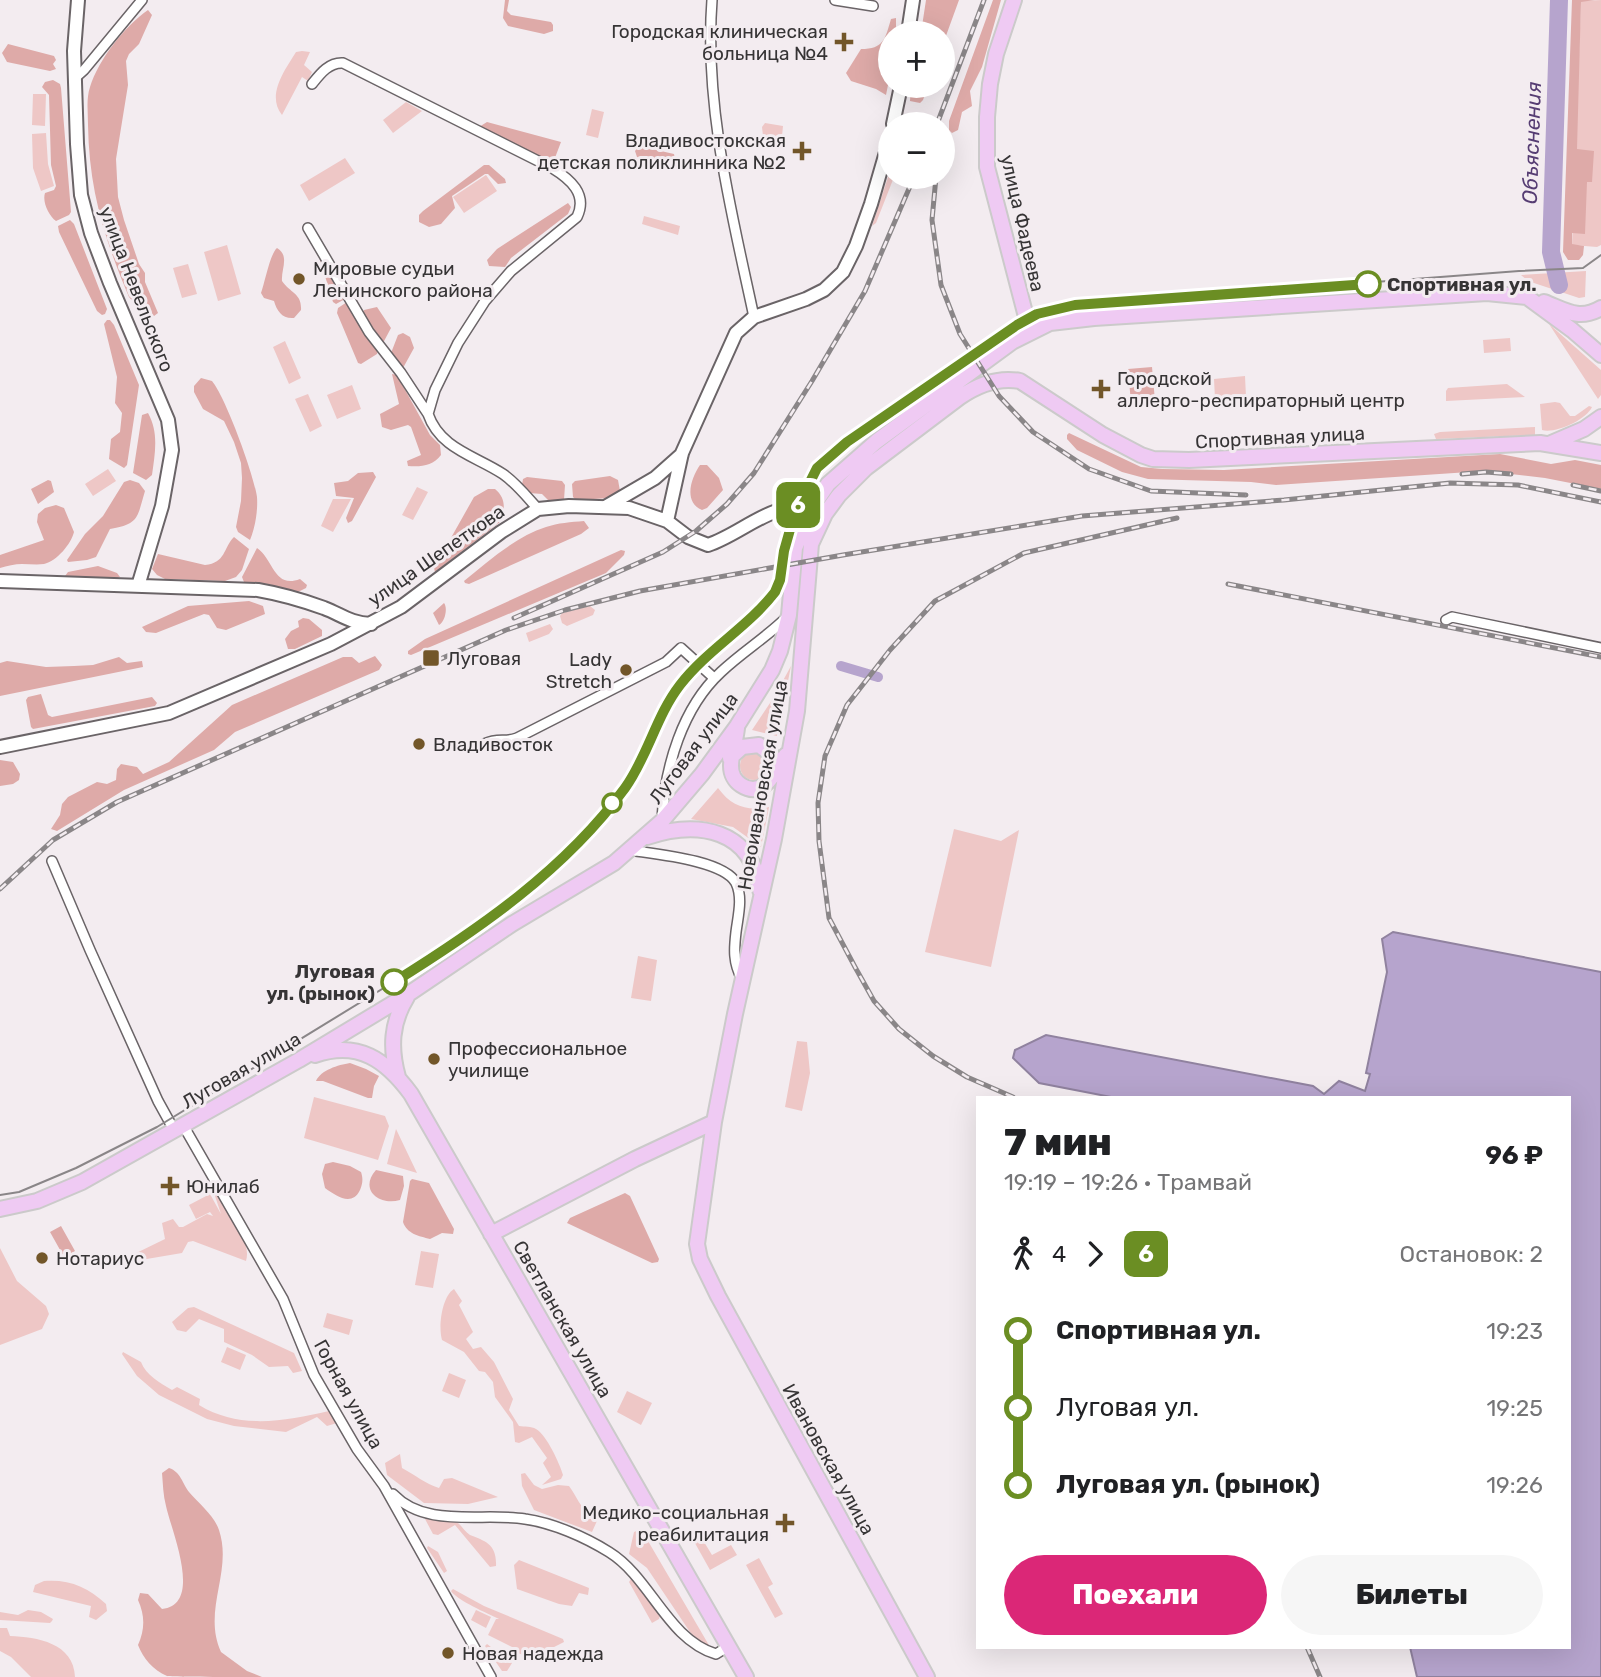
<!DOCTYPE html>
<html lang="ru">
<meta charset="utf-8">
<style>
:root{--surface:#fff;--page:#f6f6f6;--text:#202124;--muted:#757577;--accent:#db2777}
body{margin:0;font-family:Rubik,sans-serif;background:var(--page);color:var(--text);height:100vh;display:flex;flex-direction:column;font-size:26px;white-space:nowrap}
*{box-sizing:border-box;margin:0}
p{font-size:23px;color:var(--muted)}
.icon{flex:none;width:38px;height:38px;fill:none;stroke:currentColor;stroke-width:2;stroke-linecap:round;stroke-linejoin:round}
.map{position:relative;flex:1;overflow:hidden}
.panel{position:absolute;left:976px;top:1096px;width:595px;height:553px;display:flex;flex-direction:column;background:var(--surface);border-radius:0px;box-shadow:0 7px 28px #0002}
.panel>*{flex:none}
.badge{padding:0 14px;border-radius:10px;font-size:24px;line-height:46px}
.fabs{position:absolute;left:878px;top:21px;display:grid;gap:14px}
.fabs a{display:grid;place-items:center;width:77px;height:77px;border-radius:50%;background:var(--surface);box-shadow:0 7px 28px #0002;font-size:35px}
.map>.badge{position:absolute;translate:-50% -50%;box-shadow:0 0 0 4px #fff}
.legs{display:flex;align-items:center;gap:10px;height:77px;padding:0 28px;font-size:23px}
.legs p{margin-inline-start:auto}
.head{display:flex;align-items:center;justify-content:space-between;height:119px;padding:0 28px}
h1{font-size:38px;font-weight:800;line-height:52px}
.primary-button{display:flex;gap:14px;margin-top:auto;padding:14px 28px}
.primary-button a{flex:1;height:80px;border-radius:42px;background:var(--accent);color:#fff;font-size:28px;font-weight:800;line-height:80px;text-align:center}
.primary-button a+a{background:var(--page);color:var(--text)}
ul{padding:0 28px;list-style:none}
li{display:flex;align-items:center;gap:24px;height:77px;font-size:26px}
li i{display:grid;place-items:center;width:10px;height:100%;margin:0 9px;background:currentColor}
li i::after{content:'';width:18px;height:18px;margin:-9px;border:5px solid;border-radius:50%;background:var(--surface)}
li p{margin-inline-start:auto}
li:first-child i{background:linear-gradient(#0000 50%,currentColor 0)}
li:last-child i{background:linear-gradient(currentColor 50%,#0000 0)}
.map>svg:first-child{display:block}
</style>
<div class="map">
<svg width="1601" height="1677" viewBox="0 0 1601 1677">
<rect width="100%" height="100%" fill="#f3ecf0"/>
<!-- green -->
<path fill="#eec7c6" d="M1601 0V245L1597 247 1572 245 1581 1Z
M302 51 310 52 304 65 312 72 308 81 302 77 282 115C266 95 285 70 296 52Z
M33 94H46L45 126 32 125Z
M406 102 422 111 393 133 383 120Z
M592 109 604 112 598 138 586 135Z
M765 123 783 126 782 136H763L762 127Z
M46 133 48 164 54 186 41 191 33 168 32 134Z
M345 158 355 173 309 201 300 185Z
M891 168V177H894L876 223 872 226Z
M486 175 497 191 464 213 453 197Z
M644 216 680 226 678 235 642 224Z
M227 245 241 294 218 301 204 252Z
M188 264 197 294 182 298 173 268Z
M1586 271 1585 297 1579 298 1528 281 1521 275Z
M1549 324 1601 370V395L1598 399Z
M1510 338 1511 351 1484 353 1483 340Z
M285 341 301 378 289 384 273 347Z
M1245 376 1246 397 1215 399 1214 379Z
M1507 384 1525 397 1446 401V391L1448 388Z
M352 385 361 409 337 419 327 395Z
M308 394 322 426 310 432 295 399Z
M1555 402 1560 403 1570 416H1575L1589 406 1592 407C1586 420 1555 434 1542 430L1540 404Z
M1535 427V435L1436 439 1434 434 1440 432Z
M108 469 116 481 93 496 85 484Z
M417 487 428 492 413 520 402 515Z
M333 499H351L333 532 321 526Z
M590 606 595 610 593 615 567 626 562 623 560 616 562 613Z
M550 624 553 629 549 634 529 642 526 633Z
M791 666 777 736 752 730 774 697Z
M740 766a14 14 0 1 1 28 0a14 14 0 1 1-28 0Z
M718 788C732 807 747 811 769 807L761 847 733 827 691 819Z
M954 829 1001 841 1019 830 991 967 925 952Z
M638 956 657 960 651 1001 631 998Z
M797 1041 807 1042 810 1073 802 1111 785 1107Z
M314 1097 385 1116 389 1126 378 1160 304 1138Z
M396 1129 417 1173 387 1164Z
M216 1193 220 1196C230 1213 252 1241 246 1261L193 1241 188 1242 182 1253 123 1263 124 1259 165 1239 162 1223 173 1219 179 1227H183L207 1214 213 1216 210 1212 196 1219 189 1205 210 1194 221 1214 215 1196Z
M0 1248 17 1281 46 1306 49 1314 42 1329 0 1345Z
M421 1251 439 1254 433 1288 415 1285Z
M454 1289 462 1301 459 1305 473 1332 466 1339 473 1349 481 1347 494 1362 513 1399 509 1410 519 1426C525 1427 531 1426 536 1429 546 1434 560 1464 563 1475L561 1479 542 1485 551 1477 543 1463 547 1458 532 1437 519 1443 515 1442 513 1422 495 1397 493 1382 485 1372 479 1371 464 1352 442 1340C438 1327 442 1296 454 1289Z
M194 1307 294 1353 302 1371 293 1373 288 1366 269 1367 252 1355 224 1342V1329L199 1319 186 1332 177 1330 172 1322 188 1308Z
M327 1313 353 1320 349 1335 323 1327Z
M227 1347 246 1355 240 1370 221 1362Z
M123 1352 141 1362C146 1375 160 1383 172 1390L177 1387 200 1399 199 1405C240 1430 285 1421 329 1411L332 1412 337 1423 327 1426 317 1417 286 1432 234 1426 207 1419 159 1395 137 1376 122 1354Z
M449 1373 466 1380 459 1398 442 1391Z
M627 1391 652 1403 641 1425 617 1412Z
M400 1454 402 1468C415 1475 426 1484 439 1488L444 1479 452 1478 498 1497 468 1504 424 1503 387 1475 385 1463Z
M525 1473 534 1485 542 1489 558 1485 569 1486C579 1499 582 1517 601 1512L592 1532 534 1510 522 1486 521 1474Z
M430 1517C438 1518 451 1518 458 1523 462 1526 465 1532 470 1535 485 1541 497 1544 496 1566L490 1567 455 1525 438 1535 433 1534 425 1519Z
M641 1529 710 1647 698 1641 690 1632 647 1568 629 1554 634 1532Z
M698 1532 712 1555 731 1545 737 1555 710 1570 691 1536Z
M428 1546 438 1552 447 1571 444 1573 427 1548Z
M759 1558 773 1584 768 1587 783 1614 775 1618 746 1565Z
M519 1560 589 1588 588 1595 579 1593 572 1606 559 1604 517 1589 514 1565Z
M631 1579 636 1580 660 1616 659 1619 652 1623 629 1582Z
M44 1581C69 1579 88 1587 106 1604L107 1611 96 1620 89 1617 91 1606 33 1592 35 1585Z
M453 1589 484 1606 563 1639 564 1642C548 1650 532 1660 515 1652L516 1649 488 1635 496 1619H499C487 1613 458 1601 451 1591Z
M28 1610 41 1612 53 1619 52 1621 50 1623 0 1620V1612L18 1615Z
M476 1610 491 1617 486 1628 471 1620Z
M0 1628H7L10 1636C37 1637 74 1643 75 1677H31L11 1657 0 1651Z
M487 1644 512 1663 507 1671H502L485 1646Z"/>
<!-- forest -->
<path fill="#deaaa8" d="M505 0H509L507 11 511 15 551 22 553 25V31L544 34 508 26 503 18Z
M926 0H959L943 44V33H921Z
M993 0H1001L982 67 970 91 972 106 962 112 958 130 952 133 949 130V121Z
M1572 0H1595L1581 2 1577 149 1594 151 1592 182H1587L1585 234 1572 233V244L1584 246 1583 255 1579 260H1568L1563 252Z
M148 10 152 15 139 44 129 54 126 61 128 85 116 159 118 197 124 220 139 264 145 273V282L158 313 154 316 136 305 129 297C104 238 89 189 88 125 88 112 86 99 90 87 99 59 124 27 148 10Z
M896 18V33H891V70L886 95 876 89 851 81 846 73 861 49C884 49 885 39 891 19Z
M8 44 54 56 56 60 53 64 56 69 50 71 7 62 2 53Z
M53 80 60 84 61 88 71 212 69 215 56 221C49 216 42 202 45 193L54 190 56 186 51 165 49 95 42 87 45 82Z
M911 86H928L923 100 920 103 910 101Z
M487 122 561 142 553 163 479 127Z
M639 146 674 154 676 165 669 166 637 157 635 151Z
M484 165H489L505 179 506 183 498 184 488 174H485L452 196 455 208 441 224 429 227 419 222V215L423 211Z
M568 203 571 207 568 214 511 258 505 267 489 266 487 260 497 249Z
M70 220 74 224 107 309 105 314 102 315 97 311 59 232 58 226Z
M277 248C290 256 281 269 282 281 290 293 302 293 301 310L294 318C282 319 277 311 274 301L264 298 261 293C265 282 270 254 277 248Z
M317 250 345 299 336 304 333 302Z
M347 302 378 350 377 354 361 364 358 363 337 313 338 308Z
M377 307 391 328 383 343 371 330 363 313 364 310Z
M107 320H110L114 325 139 385 127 465 124 468 109 459 111 439 120 432 122 413 115 403 117 377 104 324Z
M403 333 410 337 414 348 403 368 391 353 398 335Z
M1152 367 1155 401 1131 403 1128 369Z
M392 374 397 375 430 435 440 445 441 455C433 466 421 467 408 466L407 461 421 455 411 427 408 425 391 430 382 427 380 414 399 404Z
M201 378 212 381C226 398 254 475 257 497 258 511 255 528 250 540L238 532 236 527 241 501 242 478 241 463 234 442 224 421 203 409 194 392V386Z
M148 413C159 433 155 453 152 475L146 480 133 473 142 415Z
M1069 433 1141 467 1162 469 1224 470 1500 454 1551 464 1575 460 1601 465V489L1545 478 1484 471 1276 485 1251 482 1148 479 1122 472 1077 450 1067 439V435Z
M700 465H707L719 478 723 490 707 508 702 510C683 502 691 478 700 465Z
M373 472 376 477 352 521 348 523 346 518 354 498 336 496 334 483 348 481 358 473Z
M610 476 618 480 620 491 611 498 576 500 573 497 572 484 575 481Z
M527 477 562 481 565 485 564 500 550 502 542 494 529 493 522 485 523 479Z
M48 480 51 481 54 492 38 504 31 489Z
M130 480 139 483 145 491C137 517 140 524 110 529L96 557 87 560 68 562 67 560 85 534 103 516 124 482Z
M488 489H495C507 499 505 511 499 523L435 572 434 568 474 497Z
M56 505 64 508 74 532C71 544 57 561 44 564 37 565 29 564 22 564 15 564 7 566 0 568V555L44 540 37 522 38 514 45 508Z
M584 521 589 528 581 534 469 584 465 583 464 581C488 561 517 536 546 527 558 523 571 522 584 521Z
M234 537 249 549 242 570 236 577 225 581 165 579 157 575 152 569 158 554 205 565C226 563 223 548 234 537Z
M257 548C274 560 274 589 300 579L307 585 306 588 298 592 268 584 244 582 242 577Z
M621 550 625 551 624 555 606 573 411 655 408 654V651L425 639Z
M98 566 117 573 120 577 115 579 65 576 68 572Z
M249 601 263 606 265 614 226 630 217 628 209 615 204 614 156 633 146 632 142 627 188 606Z
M444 603C448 608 445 622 439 625L433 613Z
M303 618 309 619 322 630V636L295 649H288L285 639 291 631 299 627 298 621Z
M375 656 382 665 379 670 235 732 214 750 124 790 57 831 51 829 60 815 62 804 68 797 97 782 107 784 116 780 117 769 121 764 137 767 143 774 169 762 232 705 343 657H352L359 663Z
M119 657 127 663 142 661 143 667 0 696V663L7 661 46 667 74 666 93 665Z
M41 694 48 715 52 717 152 697 157 703 155 706 33 729 31 727 26 700 28 697Z
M0 760 13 762 20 774 19 780 13 784 0 786Z
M350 1063 366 1069 379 1076 374 1086 372 1098H368L323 1081H316C321 1070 338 1065 350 1063Z
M333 1162 350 1166 361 1172C363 1178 363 1183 360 1190 352 1207 336 1196 325 1188L322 1174 325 1164Z
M376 1170 403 1176 404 1186 400 1200C378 1206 359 1189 376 1170Z
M412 1179 429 1183 454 1229 453 1234 442 1233 430 1239C419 1236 407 1234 403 1222L410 1181Z
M625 1193 630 1196 659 1259 658 1262 652 1263 567 1223 570 1218Z
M61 1226 75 1251 64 1257 50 1232Z
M169 1468C181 1472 182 1483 189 1492 199 1504 214 1515 219 1530 233 1572 202 1610 221 1652L247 1671 262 1677C246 1677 177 1677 167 1676 153 1670 143 1658 138 1645 145 1629 145 1616 138 1600L140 1593 148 1594 162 1609C204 1605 171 1530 166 1506 163 1495 163 1484 162 1473Z"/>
<!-- water -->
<path fill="#b6a4cd" stroke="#90829f" stroke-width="2" d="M1393 932 1601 972V1677H1417L1410 1647H1570V1097H1111L1039 1083 1013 1058 1015 1050 1046 1035 1313 1086 1324 1094 1339 1081 1365 1091 1370 1074 1366 1073 1387 972 1382 939Z"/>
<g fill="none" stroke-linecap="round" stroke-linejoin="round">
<!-- canal -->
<path stroke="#b6a4cd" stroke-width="10" d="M841 666 878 677"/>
<!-- river -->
<path stroke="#b6a4cd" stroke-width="18" d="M1559 0 1551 252 1559 285"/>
<!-- street casing -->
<g stroke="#6a6467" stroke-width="12">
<path id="street" d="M712 0C704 106 732 214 754 317
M835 0 873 6
M75 78 84 70 142 0
M312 84C320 74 329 62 343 63L552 168C570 179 588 194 577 217L511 271 485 301 458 343 435 390 428 414C440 449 476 456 503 474 516 483 527 497 538 509
M308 228 369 332 401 373 428 414
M1446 620 1452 617 1601 648
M484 744C499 737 504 743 517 738L666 662 681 648 714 678
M662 819C665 767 682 708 721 672 742 652 767 637 787 617
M629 850C654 854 724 860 736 883 743 898 738 916 736 932 734 949 733 963 742 979
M52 861 90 950 158 1101 174 1130
M183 1125 283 1299 314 1375 357 1449 384 1486 491 1677
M393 1494C426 1529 483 1512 525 1519 553 1523 585 1537 609 1552 651 1578 667 1639 716 1654L729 1646"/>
</g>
<!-- secondary casing -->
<g stroke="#6a6467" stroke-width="16">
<path id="secondary" d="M78 0 74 51 77 144 81 195 91 233 110 283 168 420 172 450 162 506 138 586
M908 33 913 0
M893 124 901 86
M607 506 655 478 682 454
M667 521 682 453 736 333 754 317 806 299 824 290 843 272 856 246 871 204 891 135
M0 581 258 590C281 594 302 600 324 608 342 615 350 623 371 624
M0 747 169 713 331 644 401 607 501 532 538 509 569 506 629 508 667 521 688 537 708 545C742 534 774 499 811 509"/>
</g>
<!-- primary casing -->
<g stroke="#cbcaca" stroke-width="18">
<path id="primary" d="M1014 0 996 54 990 84 987 117V167L1030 332
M1544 302C1565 310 1579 321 1601 308
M1549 444 1584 429 1601 417
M737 728C736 739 731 755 731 766 731 774 735 781 741 785 764 800 776 770 786 755
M730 758 742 747 759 745 772 755 775 774
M647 837C698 820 752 829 760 890
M315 1055C358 1040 386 1060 411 1094L746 1677
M398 1077C390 1048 391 1023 407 997
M0 1209 37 1201 82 1182 299 1060 410 993 512 924 614 863 662 821 702 774 737 726 772 670 780 651 789 615 795 548 811 509 828 484 877 441 1012 342 1050 323 1094 318 1487 293 1527 297 1572 330 1601 355
M491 1234 635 1159 714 1122
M927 1677 718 1296 700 1259 697 1244 714 1122 735 1014 774 839 797 711 811 544 825 514 839 495 866 468 960 397C979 384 998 377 1020 381L1103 435 1141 455 1153 459 1189 460 1540 443 1601 453"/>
</g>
<!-- street -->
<use href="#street" stroke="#fff" stroke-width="9"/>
<!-- secondary -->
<use href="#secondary" stroke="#fff" stroke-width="12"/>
<!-- primary -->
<use href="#primary" stroke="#efcaf3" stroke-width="14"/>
<!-- tram -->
<path stroke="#8a8688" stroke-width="2" d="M0 1195 19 1192 76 1168 157 1127 418 967 498 913 549 870 612 803 642 763 666 707 679 687 693 669 775 592 780 580 784 551 795 512 817 468 847 442 886 414 1026 320 1046 311 1075 305 1519 271 1583 268 1601 255"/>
<!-- rail casing -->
<g stroke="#8a8688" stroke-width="5">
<path id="rail" d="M937 124 984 0
M936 177 932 220 941 285 960 334 999 396 1033 432 1089 469 1151 491 1246 495
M1462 474 1486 472 1511 474
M1573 485 1601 491
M1228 584 1601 657
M514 618 663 552 696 531 727 504 754 473 812 381 865 291 914 177
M0 889 53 840 117 802 506 630 565 610 640 591 843 555 1082 516 1284 500 1450 483 1518 485 1601 502
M1013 1097 967 1077 933 1056 899 1029 874 1001 855 967 829 918 819 841 818 803 825 756 847 705 890 650 935 601 1024 553 1177 518
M1307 1647 1320 1677"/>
</g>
<!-- rail -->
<use href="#rail" stroke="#f3ecf0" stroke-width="2.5" stroke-dasharray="8" stroke-linecap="butt"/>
</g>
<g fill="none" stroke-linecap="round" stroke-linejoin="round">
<!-- line-1 casing -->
<g stroke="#fff" stroke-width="16">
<path id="line-1" d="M394 982C479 929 565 870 625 788 648 756 656 716 680 685 707 650 748 627 775 592L780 580 784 551 795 512 817 468 847 442 1017 325 1037 314 1075 305 1368 284"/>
</g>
<!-- line-1 -->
<use href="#line-1" stroke="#6b8e23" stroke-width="10"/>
</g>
<!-- markers -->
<g fill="#725629" stroke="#f3ecf0" stroke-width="2.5">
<path d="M840.5 31.5h7v7h7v7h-7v7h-7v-7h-7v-7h7z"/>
<path d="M798.5 140.5h7v7h7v7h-7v7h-7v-7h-7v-7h7z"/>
<circle cx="299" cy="279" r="7"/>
<path d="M1097.5 378.5h7v7h7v7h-7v7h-7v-7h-7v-7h7z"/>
<rect x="422" y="649" width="18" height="18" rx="3.5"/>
<circle cx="626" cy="670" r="7"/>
<circle cx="419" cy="744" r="7"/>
<circle cx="434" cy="1059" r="7"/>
<path d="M166.5 1175.5h7v7h7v7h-7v7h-7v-7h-7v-7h7z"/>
<circle cx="42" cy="1258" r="7"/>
<path d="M781.5 1512.5h7v7h7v7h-7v7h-7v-7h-7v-7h7z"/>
<circle cx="448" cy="1653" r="7"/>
</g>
<g fill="#fff" stroke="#6b8e23" stroke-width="3.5">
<circle cx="1368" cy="284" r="12"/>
<circle cx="612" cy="803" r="9"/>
<circle cx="394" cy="982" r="12"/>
</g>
<g text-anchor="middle" stroke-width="6" stroke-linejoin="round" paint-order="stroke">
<!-- poi labels -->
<g font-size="19" fill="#363435" stroke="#f3ecf0" text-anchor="start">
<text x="828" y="38" text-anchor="end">Городская клиническая<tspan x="828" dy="22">больница №4</tspan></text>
<text x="786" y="147" text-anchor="end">Владивостокская<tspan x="786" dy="22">детская поликлинника №2</tspan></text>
<text x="313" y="275">Мировые судьи<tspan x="313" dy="22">Ленинского района</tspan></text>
<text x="1117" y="385">Городской<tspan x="1117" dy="22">аллерго-респираторный центр</tspan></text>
<text x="447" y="665">Луговая</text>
<text x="612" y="666" text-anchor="end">Lady<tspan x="612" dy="22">Stretch</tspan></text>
<text x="433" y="751">Владивосток</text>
<text x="448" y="1055">Профессиональное<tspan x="448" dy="22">училище</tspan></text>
<text x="186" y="1193">Юнилаб</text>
<text x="56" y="1265">Нотариус</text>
<text x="769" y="1519" text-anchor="end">Медико-социальная<tspan x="769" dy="22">реабилитация</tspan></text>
<text x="462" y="1660">Новая надежда</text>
</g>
<!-- street labels -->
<g font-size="19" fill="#363435" stroke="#f3ecf0">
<text transform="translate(1023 223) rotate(77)" y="7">улица Фадеева</text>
<text transform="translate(137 289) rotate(69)" y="7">улица Невельского</text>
<text transform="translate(1280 437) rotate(-3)" y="7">Спортивная улица</text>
<text transform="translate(436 555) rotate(-35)" y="7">улица Шепеткова</text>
<text transform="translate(693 748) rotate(-53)" y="7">Луговая улица</text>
<text transform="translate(762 785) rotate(-80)" y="7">Новоивановская улица</text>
<text transform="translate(241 1070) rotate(-30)" y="7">Луговая улица</text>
<text transform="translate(563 1319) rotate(60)" y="7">Светланская улица</text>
<text transform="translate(349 1394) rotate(61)" y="7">Горная улица</text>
<text transform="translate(829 1459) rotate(61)" y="7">Ивановская улица</text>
</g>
<!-- stop labels -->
<g font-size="19" font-weight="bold" fill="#363435" stroke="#f3ecf0" text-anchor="start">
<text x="1387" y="291">Спортивная ул.</text>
<text x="375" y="978" text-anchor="end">Луговая<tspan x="375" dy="22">ул. (рынок)</tspan></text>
</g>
<!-- water labels -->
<g font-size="21" font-style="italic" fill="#563d73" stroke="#f3ecf0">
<text transform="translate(1532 143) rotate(-88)" y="7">Объяснения</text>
</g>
</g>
</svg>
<div class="fabs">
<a>+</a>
<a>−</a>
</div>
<b class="badge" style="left:798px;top:505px;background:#6b8e23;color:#fff">6</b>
<section class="panel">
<div class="head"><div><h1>7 мин</h1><p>19:19 – 19:26 · Трамвай</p></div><b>96 ₽</b></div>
<div class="legs"><svg class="icon" aria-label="walk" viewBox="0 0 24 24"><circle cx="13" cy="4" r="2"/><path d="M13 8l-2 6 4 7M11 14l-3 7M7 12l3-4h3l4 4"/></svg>4<svg class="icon" aria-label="forward" viewBox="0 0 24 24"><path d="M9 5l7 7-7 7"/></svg><b class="badge" style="background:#6b8e23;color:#fff">6</b><p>Остановок: 2</p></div>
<ul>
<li><i style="color:#6b8e23"></i><b>Спортивная ул.</b><p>19:23</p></li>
<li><i style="color:#6b8e23"></i><span>Луговая ул.</span><p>19:25</p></li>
<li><i style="color:#6b8e23"></i><b>Луговая ул. (рынок)</b><p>19:26</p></li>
</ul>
<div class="primary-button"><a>Поехали</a><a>Билеты</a></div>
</section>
</div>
